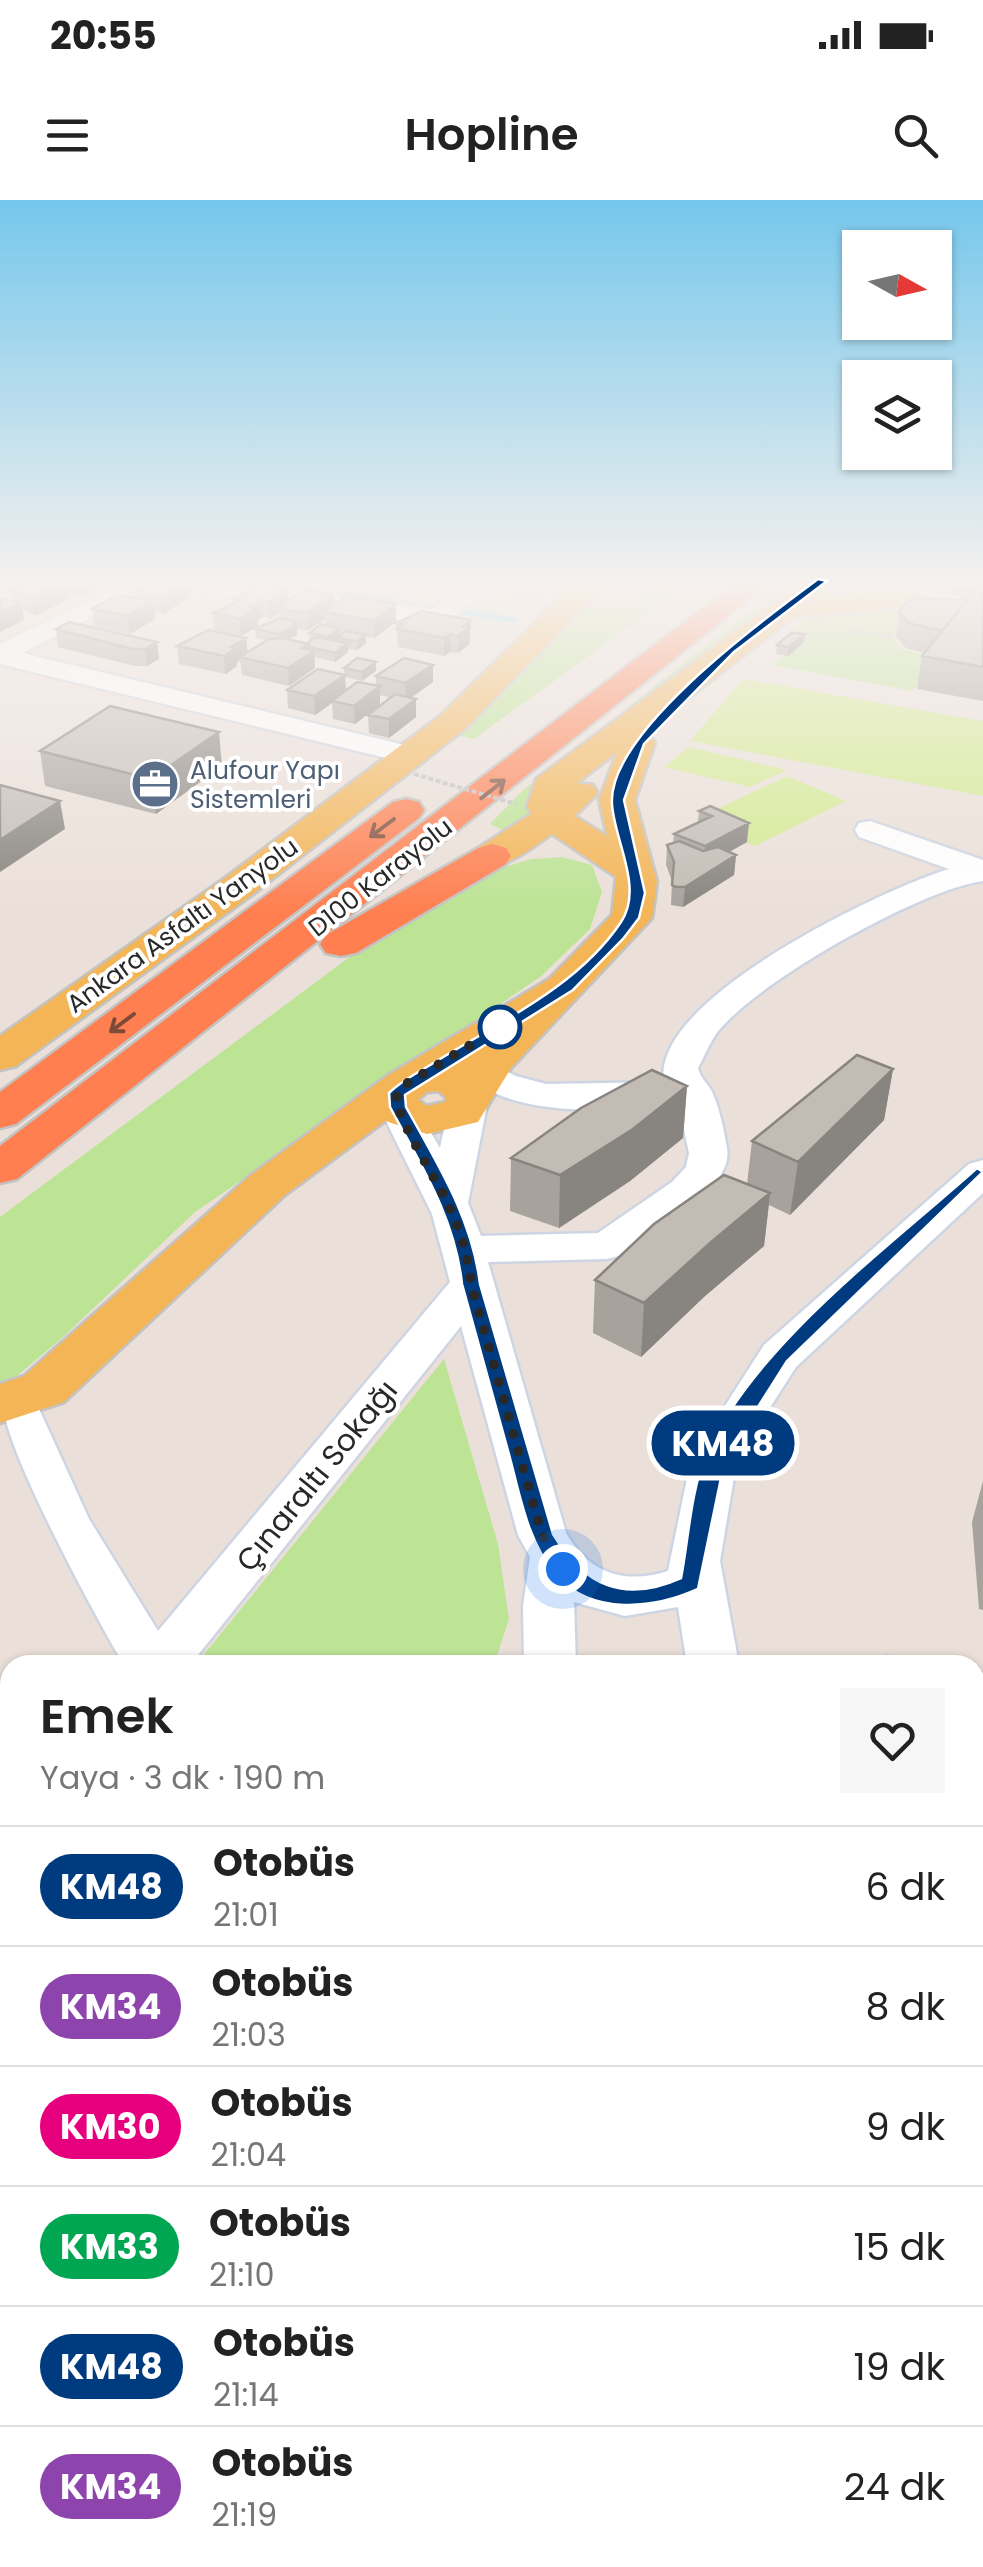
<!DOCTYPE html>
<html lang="tr">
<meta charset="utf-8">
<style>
:root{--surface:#fff;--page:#f6f6f6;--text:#222;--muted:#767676;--line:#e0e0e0}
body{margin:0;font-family:Poppins,sans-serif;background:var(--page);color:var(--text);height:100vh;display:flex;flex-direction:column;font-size:38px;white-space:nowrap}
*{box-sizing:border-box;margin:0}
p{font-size:32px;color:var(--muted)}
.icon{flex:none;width:55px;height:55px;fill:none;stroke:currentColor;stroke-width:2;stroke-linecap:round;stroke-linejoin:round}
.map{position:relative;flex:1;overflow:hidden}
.sheet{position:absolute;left:0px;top:1455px;width:985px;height:912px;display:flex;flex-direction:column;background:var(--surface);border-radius:30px 30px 0 0;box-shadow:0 2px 8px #0004}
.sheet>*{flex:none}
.badge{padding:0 20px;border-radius:32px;font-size:35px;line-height:65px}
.needle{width:65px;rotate:98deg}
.controls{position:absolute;left:842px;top:30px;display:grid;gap:20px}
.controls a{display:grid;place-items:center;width:110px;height:110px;border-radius:0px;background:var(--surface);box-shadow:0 2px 8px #0004;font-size:50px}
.you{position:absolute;width:50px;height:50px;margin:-25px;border:8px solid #fff;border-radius:50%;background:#1a73e8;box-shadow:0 0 0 15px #1a73e833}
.map>.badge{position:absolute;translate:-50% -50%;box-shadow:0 0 0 5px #fff}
.round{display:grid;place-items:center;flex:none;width:105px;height:105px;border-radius:0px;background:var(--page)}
.headline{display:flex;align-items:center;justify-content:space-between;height:170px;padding:0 40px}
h1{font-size:48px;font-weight:600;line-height:75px}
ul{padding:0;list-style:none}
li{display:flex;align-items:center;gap:30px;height:120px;padding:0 40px;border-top:2px solid var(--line)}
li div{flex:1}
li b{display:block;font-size:38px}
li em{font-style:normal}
li .badge{min-width:110px;font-weight:700;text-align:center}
.status{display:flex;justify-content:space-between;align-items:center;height:70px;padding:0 50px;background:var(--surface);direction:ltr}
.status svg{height:28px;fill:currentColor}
header{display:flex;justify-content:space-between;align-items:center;height:130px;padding:0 40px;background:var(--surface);font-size:45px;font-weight:600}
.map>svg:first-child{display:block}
</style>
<div class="status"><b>20:55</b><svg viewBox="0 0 49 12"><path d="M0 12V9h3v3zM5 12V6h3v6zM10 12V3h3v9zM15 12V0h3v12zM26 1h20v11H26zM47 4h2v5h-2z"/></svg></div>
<header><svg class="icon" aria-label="menu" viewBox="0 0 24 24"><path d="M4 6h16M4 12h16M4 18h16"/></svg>Hopline<svg class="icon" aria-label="search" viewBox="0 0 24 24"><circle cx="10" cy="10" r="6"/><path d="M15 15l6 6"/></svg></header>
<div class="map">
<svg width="983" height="2367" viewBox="0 0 983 2367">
<rect width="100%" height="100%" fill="#ebe0d9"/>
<!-- green -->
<path fill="#bce494" d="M664 381H685L631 425 474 539 456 535 497 500 588 405 627 410Z
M788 381H804C745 421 686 463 634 511 590 551 556 599 506 632L490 624 522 591Z
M919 403 892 437 902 449 938 458 913 491 772 465 802 442 784 438 817 411Z
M562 657 592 665 602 692 590 729 540 777 195 1012 62 1138 0 1190V1017L394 724 475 676 531 659Z
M444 1159 498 1344 509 1419 494 1465H204L202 1457Z
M101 2358H328L324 2367H98Z"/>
<!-- pitch -->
<path fill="#d3eb8f" d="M743 479 983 521V596L690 541Z
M689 547 787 570 750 587 664 567Z
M787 576 846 601 755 646 696 619Z"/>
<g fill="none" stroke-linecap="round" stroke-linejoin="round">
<!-- stream -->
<path stroke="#69e3f1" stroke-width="6" d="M259 381 515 420"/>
<!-- minor casing -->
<g stroke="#ced5e2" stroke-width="5">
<path id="minor" d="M131 381H162L22 453 421 549 425 555 421 561 411 564 0 464V444Z
M168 381H232L432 410 466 381 490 383 446 423 437 426 180 388Z
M820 381H871L983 402V418L832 388Z
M870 621 983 660V681C921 689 754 783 716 834 709 844 704 857 698 868 701 880 709 884 713 894 720 910 724 931 727 948 735 989 651 1034 622 1055L607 1059 488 1062 566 1333C589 1373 624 1385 668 1371L691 1259 764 1145 969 964 983 960V993L796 1167 737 1259 720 1361 739 1465H687L678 1407 625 1416 574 1402 576 1465H524L523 1406 530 1357 518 1335 461 1126 190 1465H124C98 1421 0 1242 3 1200L19 1195 35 1200 89 1319 158 1431 450 1082 432 1014 379 907 385 899 398 896 411 899 440 948 449 905 455 897 468 894 481 897 487 905 468 1003 481 1036 598 1033 672 982 686 967 689 953 678 902C628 914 499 918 468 872L473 864 486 861 516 876 546 884 664 882C649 800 883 689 949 669L859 637 855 630 859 623Z
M10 1799V1879L0 1883V1803Z
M975 1800H983V1858H975Z
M44 2358H120L118 2367H42Z
M332 2358H408L404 2367H328Z
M606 2358H682L679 2367H603Z
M863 2358H938L942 2367H866Z"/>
</g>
<!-- major casing -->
<g stroke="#c3c3c3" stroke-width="5">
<path id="major" d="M577 381H609L465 529 253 694 16 866 0 870V836L225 678 441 515Z
M803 381H837L822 395 911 390 922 393 926 399 922 405 794 417 642 533 650 536 655 543 635 600 657 682 652 718 511 868 478 922 427 934 385 921 285 995 64 1202 0 1223V1184L24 1176 251 975 387 876 549 779 612 715 616 677 552 634C529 649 507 671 478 664L473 656 478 648 531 614 527 606 536 579ZM617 552 599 600 607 636 575 616 598 593 593 585 577 583ZM438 891 446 897 445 902 427 906 418 900 427 892Z"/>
</g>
<!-- highway casing -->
<g stroke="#c3c3c3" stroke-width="5">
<path id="highway" d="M738 381H772L17 979 0 983V946Z
M406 599 419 602 424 610 419 618 16 924 0 928V892L393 602Z
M492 644 506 648 511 656 506 664 356 753 341 756 326 753 320 744 326 735 478 648Z"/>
</g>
<!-- path -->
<path stroke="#c3c3c3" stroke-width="4" stroke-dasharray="5 2.5" stroke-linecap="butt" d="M499 388 540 400
M850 431 896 437"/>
<!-- minor -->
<use href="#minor" fill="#fff" fill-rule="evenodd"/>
<!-- major -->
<use href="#major" fill="#f3b556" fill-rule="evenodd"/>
<!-- highway -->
<use href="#highway" fill="#ff7f50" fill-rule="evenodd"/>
<!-- path-bridge -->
<path stroke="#c3c3c3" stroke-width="4" stroke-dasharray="5 2.5" stroke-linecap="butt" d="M414 574 516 604"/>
</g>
<!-- wall -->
<path fill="#a7a29c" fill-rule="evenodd" d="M13 381H110L82 397 68 394 69 399 35 416 22 410 24 420 14 401 12 390 24 384Z
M951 381H983V501L917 489 922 456 924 453 906 448 896 437 899 412 967 400 949 392Z
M134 392 191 396 163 414 155 412V419L130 434 94 426 92 409 134 398Z
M334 395 335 404H396V421L375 438 366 437V443L357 450 348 449V452L335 462 315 457V468L289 486 242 475 240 460 237 462V466L226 474 179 464 177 446 246 438 247 452 267 440 256 438 255 429 280 418 279 413 270 419 263 417 258 420V426L241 436 214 431 213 413 234 404 233 399H288ZM325 419V425L309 433 310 441 307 443 288 439 297 435V429L308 430Z
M471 420 469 444 458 453 450 452 444 456 398 447 396 423Z
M56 429 157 442 159 459 147 466H135L58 447Z
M804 442 788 456 776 454 777 445Z
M433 465V482L411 498 416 499V517L389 538 369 533 368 515 391 498 380 495 355 524 333 519 332 503 315 515 288 508 287 490 344 475V468L376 471 362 481 345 477 346 490 376 486V476Z
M40 551 222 566 156 614 45 586Z
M710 606 747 642 729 652 736 655 734 675 683 707 671 705 672 681 666 665 667 645 673 643 674 634 698 622 699 611Z
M893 869 884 920 790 1015 769 1005 764 1046 705 1096 641 1157 593 1133 595 1080 747 984 752 941Z
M687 886 683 938 630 981 559 1028 510 1011 511 958Z
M983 1281V1410L979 1409 972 1322Z"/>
<!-- shaded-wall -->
<path fill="#88847f" d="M80 381H110L82 397Z
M186 381H189L191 396 163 414 161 397Z
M978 381H983V400L974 403Z
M66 382 69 399 35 416 32 398Z
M288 390 289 407 279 405V413L270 419 268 402Z
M334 395 335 412H324L325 419 308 430 307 412Z
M261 400 263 417 258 420V426L241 436 240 419 250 407Z
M153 402 155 419 130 434 128 416Z
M21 403 24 420 0 432V413Z
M396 404V421L375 438 374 421Z
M471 420 469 444 458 453V436L463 426Z
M297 422V435L280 443 279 434Z
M340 428V437L328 445V437Z
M450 434V452L444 456V438Z
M805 434 804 442 788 456 789 447Z
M366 435V443L357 450V441Z
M246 438 248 455 240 457V460L237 462V466L226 474 224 456 231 447Z
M157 442 159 459 147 466 145 449Z
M348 443V452L335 462V453Z
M309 444 310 454 314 451 315 468 289 486 288 468 302 448Z
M376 462V471L362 481V472Z
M433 465V482L406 501 405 483Z
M345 475 346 493 332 501V503L315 515 314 496Z
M380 486V505L355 524 354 506Z
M416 499V517L389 538V519Z
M219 532 222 566 156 614 151 579Z
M60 601 65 629 0 672V640Z
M749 623 747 642 704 666 705 646Z
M736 655 734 675 683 707 685 687Z
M893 869 884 920 790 1015 798 962Z
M687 886 683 938 630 981 559 1028 560 975Z
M770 993 764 1046 705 1096 641 1157 644 1103 710 1043Z
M10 1554V1611L0 1626V1568Z
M10 2132V2227L0 2253V2157Z"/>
<!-- building -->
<path fill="#c2bcb5" stroke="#88847f" stroke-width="2.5" d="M31 381H60L66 382 32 398 12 390Z
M151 381H186L161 397 134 392Z
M258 384 288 390 268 402 261 400 250 407 257 408 240 419 213 413 241 400 233 399Z
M978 387 983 388V467L922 456Z
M306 389 334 395 307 412 279 410 284 407 279 405Z
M118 394 153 402 128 416 92 409Z
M346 395 396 404 374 421 324 412Z
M0 398 21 403 0 413Z
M920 398 967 400 942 431 909 423 899 412 908 401Z
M422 411 471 420 463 426 469 427 458 436 450 434 444 438 397 429 404 424 396 423Z
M280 418 297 422 292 425 297 426 279 434 255 429Z
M69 422 157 442 145 449H132L56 429Z
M321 424 340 428 328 437 309 433Z
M208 430 246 438 231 447 236 448 224 456 177 446Z
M346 431 366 435 357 441 337 438Z
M791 433 805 434 789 447 777 445Z
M316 437 348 443 335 453 309 447V444L307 443Z
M283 438 309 444 302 448 314 451 288 468 240 457 269 439Z
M357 458 376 462 362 472 344 468Z
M404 458 433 465 405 483 376 476Z
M318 469 345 475 314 496 287 490Z
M357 482 380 486 354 506 332 501Z
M395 494 416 499 389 519 368 515Z
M110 506 219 532 151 579 40 551Z
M0 585 60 601 0 640Z
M710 606 749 623 705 646 674 634 712 616 699 611Z
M679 641 703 651 718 647 736 655 685 687H676L672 685 674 662 667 645Z
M857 855 893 869 798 962 752 941Z
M652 870 687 886 633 929 560 975 511 958 581 908Z
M724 975 770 993 710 1043 644 1103 595 1080 654 1024Z
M888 1456 891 1465H801L800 1461Z
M0 1544 10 1548V1554L0 1568Z
M10 1978V2132L0 2157V2002Z
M684 2358H801L798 2367H688L682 2364Z"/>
<!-- one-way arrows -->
<defs><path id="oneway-shaft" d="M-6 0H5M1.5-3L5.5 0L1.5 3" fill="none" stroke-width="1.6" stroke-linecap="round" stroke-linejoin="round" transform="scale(2.5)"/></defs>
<g stroke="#7e4b38">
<use href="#oneway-shaft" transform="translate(493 589) rotate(-38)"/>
<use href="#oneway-shaft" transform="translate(382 628) rotate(143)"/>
<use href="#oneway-shaft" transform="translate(122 823) rotate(143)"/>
</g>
<!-- sky -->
<linearGradient id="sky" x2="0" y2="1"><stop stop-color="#75c7ec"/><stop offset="0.54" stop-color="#f6f1ee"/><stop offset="1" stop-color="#f6f1ee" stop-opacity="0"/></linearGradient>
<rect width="983" height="712" fill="url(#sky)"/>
<!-- line -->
<path fill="#003b80" stroke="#fff" stroke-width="2.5" d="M818 379 827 381 734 452 644 544 624 600 645 693 639 718 623 739 573 790 405 895 406 907C438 965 472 1018 480 1084L553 1334C584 1385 623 1404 681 1378 688 1342 691 1291 705 1257 751 1148 889 1047 977 968L983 972 787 1161 725 1259 698 1389C654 1409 592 1416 556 1375 526 1341 519 1289 507 1247 492 1192 477 1138 462 1084 455 1018 421 965 390 907L389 893C403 879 423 870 440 859 502 821 579 785 621 722 644 688 614 640 612 604 607 533 765 418 818 379Z"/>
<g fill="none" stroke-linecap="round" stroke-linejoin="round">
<!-- walk -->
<path stroke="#282828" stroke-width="10" stroke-dasharray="0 18" d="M500 827 403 886 395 900C421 970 462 1002 471 1084L542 1335 563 1369"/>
</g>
<!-- icons -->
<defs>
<g id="office-disc" transform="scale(2.5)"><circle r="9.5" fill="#5c6f8a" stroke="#fff"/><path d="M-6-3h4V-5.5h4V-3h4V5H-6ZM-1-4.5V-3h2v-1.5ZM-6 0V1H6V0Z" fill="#fff"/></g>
</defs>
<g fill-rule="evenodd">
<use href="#office-disc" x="155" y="584"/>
</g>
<!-- markers -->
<circle fill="#fff" stroke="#003b80" stroke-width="5" cx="500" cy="827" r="20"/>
<g text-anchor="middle" stroke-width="8" stroke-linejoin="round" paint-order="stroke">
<!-- far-service labels -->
<g font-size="25" fill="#4e5e75" stroke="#fff" text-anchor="start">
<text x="190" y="579">Alufour Yapı<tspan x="190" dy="29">Sistemleri</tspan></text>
</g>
<!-- far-street labels -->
<g font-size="25" fill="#282828" stroke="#fff">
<text transform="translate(380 677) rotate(-38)" y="9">D100 Karayolu</text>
<text transform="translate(182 725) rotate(-36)" y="9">Ankara Asfaltı Yanyolu</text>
</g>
<!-- street labels -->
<g font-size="30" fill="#282828" stroke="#fff">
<text transform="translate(317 1276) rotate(-51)" y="10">Çınaraltı Sokağı</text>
</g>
</g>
</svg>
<div class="controls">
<a><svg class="needle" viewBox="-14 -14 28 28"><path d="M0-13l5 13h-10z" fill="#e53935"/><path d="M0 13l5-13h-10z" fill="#767676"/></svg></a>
<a><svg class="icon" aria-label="layers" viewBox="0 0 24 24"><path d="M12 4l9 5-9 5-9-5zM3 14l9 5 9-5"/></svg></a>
</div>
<div class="you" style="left:563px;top:1369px"></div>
<b class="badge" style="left:723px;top:1243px;background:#003b80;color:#fff">KM48</b>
<section class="sheet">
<div class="headline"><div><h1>Emek</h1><p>Yaya · 3 dk · 190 m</p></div><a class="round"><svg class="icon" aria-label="heart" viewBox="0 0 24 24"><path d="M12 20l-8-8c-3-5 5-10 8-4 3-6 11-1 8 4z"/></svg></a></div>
<ul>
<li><span class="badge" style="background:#003b80;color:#fff">KM48</span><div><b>Otobüs</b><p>21:01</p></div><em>6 dk</em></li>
<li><span class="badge" style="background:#8e44ad;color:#fff">KM34</span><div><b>Otobüs</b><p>21:03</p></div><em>8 dk</em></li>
<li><span class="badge" style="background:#e6007e;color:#fff">KM30</span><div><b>Otobüs</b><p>21:04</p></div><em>9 dk</em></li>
<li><span class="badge" style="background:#00a651;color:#fff">KM33</span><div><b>Otobüs</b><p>21:10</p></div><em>15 dk</em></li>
<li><span class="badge" style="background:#003b80;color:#fff">KM48</span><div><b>Otobüs</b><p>21:14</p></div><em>19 dk</em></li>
<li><span class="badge" style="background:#8e44ad;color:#fff">KM34</span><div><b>Otobüs</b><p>21:19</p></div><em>24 dk</em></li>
</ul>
</section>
</div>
